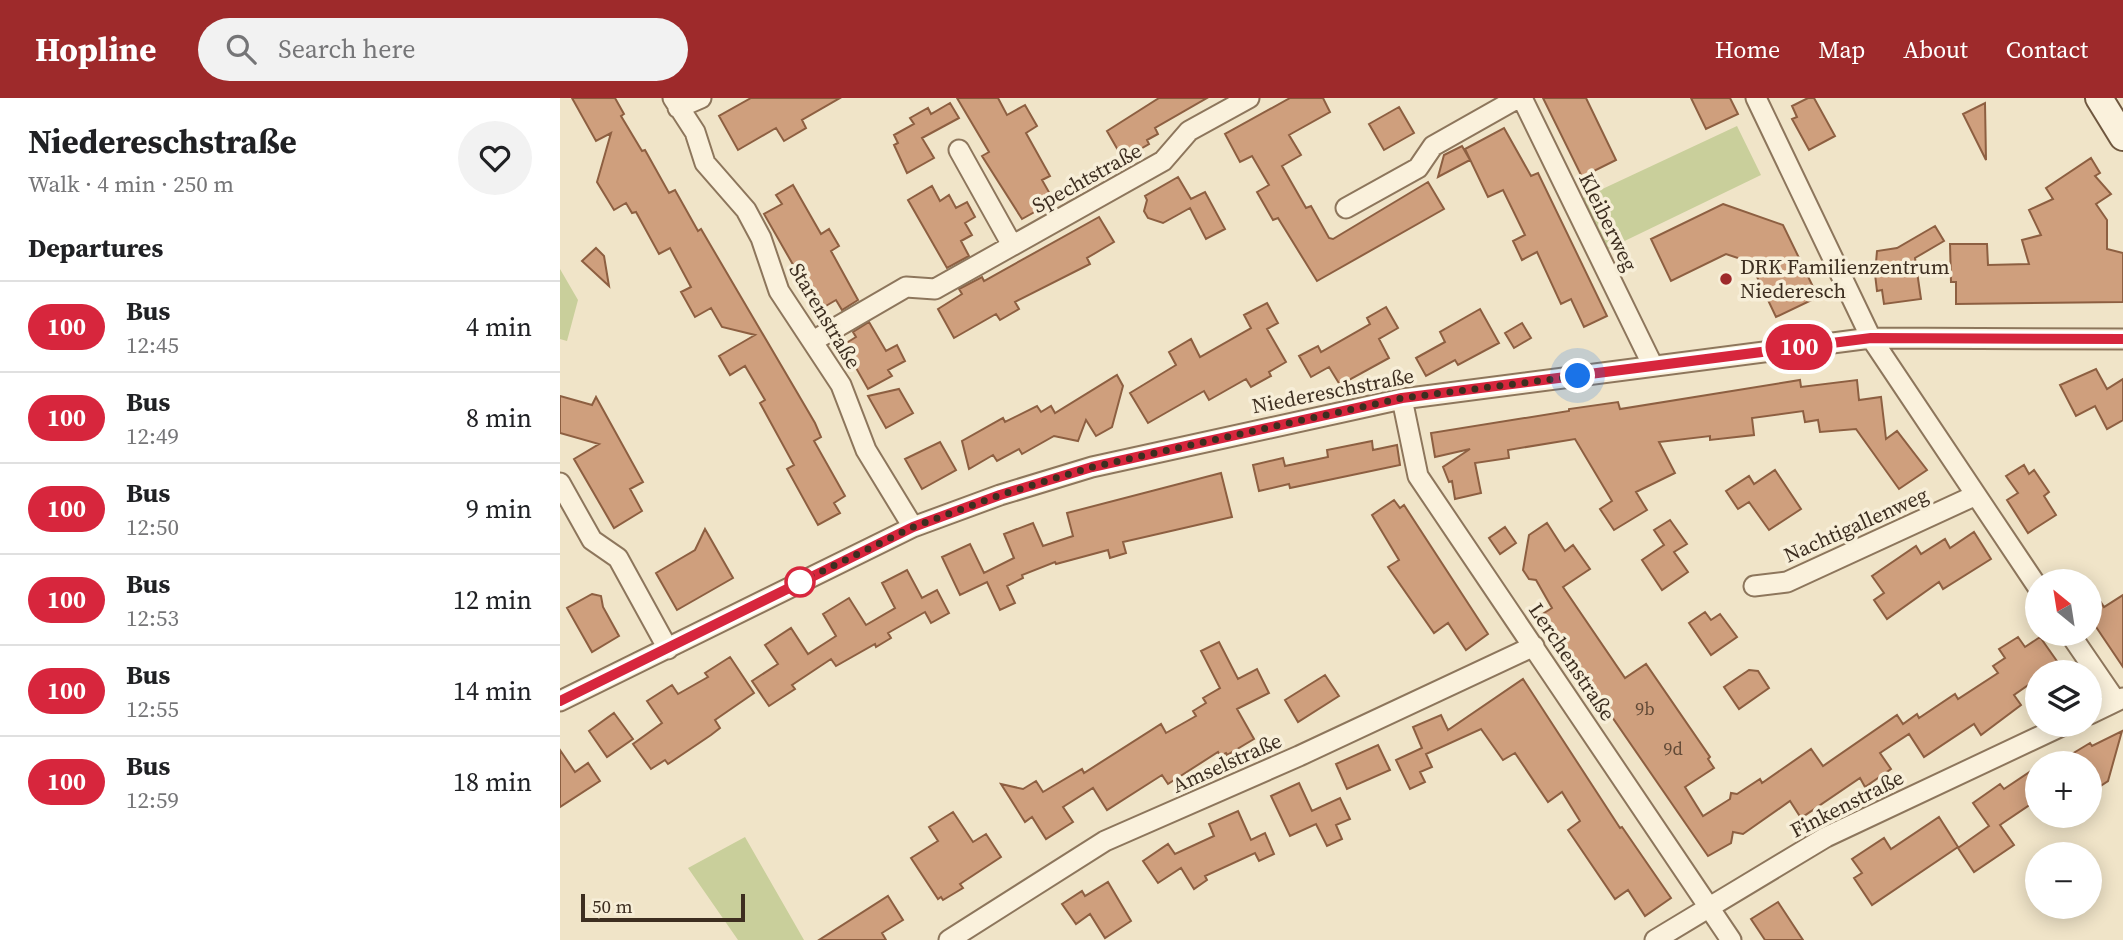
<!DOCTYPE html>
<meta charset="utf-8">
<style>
:root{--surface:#fff;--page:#f2f2f2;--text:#202124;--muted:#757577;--line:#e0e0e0;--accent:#9e2a2b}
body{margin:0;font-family:"Source Serif 4",serif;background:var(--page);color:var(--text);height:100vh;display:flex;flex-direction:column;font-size:26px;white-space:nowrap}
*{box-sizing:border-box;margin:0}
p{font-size:23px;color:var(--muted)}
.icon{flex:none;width:38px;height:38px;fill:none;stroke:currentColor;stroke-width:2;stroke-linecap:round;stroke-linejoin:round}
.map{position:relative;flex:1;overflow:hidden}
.panel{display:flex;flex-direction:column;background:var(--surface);width:560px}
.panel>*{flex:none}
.badge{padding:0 14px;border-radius:23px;font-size:24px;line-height:46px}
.needle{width:46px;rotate:330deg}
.tools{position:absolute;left:1465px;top:471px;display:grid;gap:14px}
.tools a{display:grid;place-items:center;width:77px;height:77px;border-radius:50%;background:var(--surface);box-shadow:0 4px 18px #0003;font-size:35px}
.scale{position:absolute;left:21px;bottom:18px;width:164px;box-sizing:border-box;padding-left:7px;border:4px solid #3d2e20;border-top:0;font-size:19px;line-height:24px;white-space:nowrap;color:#3d2e20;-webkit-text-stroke:5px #f7eed8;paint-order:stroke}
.you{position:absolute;width:35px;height:35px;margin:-18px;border:5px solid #fff;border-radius:50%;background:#1a73e8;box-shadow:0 0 0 10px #1a73e833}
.map>.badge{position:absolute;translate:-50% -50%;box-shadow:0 0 0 4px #fff}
h2{padding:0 28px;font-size:26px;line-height:63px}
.round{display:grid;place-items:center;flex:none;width:74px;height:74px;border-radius:37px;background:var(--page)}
.headline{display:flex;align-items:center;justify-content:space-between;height:119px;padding:0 28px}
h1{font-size:33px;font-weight:700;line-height:52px}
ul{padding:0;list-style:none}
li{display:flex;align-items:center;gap:21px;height:91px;padding:0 28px;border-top:2px solid var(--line)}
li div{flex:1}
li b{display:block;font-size:26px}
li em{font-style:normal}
li .badge{min-width:77px;font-weight:700;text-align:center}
header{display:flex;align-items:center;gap:42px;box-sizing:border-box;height:98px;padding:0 35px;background:var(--accent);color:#fff}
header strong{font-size:33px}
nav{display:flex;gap:38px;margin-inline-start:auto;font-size:24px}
.search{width:490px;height:63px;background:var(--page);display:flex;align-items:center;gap:18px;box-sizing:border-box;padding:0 24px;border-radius:38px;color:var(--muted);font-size:26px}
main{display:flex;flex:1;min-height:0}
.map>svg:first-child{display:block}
</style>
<header>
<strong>Hopline</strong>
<div class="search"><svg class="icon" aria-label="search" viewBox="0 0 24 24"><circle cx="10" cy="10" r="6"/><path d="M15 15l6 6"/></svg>Search here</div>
<nav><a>Home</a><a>Map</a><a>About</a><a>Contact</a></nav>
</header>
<main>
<section class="panel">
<div class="headline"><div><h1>Niedereschstraße</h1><p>Walk · 4 min · 250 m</p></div><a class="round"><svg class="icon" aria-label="heart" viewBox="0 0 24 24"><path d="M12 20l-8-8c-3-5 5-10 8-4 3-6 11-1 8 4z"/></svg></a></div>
<h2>Departures</h2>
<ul>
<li><span class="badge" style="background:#d7263d;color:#fff">100</span><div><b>Bus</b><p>12:45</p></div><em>4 min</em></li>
<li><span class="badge" style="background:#d7263d;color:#fff">100</span><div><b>Bus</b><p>12:49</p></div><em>8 min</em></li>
<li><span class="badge" style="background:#d7263d;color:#fff">100</span><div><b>Bus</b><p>12:50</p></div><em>9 min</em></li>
<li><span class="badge" style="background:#d7263d;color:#fff">100</span><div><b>Bus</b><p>12:53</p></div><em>12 min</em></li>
<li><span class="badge" style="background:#d7263d;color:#fff">100</span><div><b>Bus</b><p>12:55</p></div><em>14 min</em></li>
<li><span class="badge" style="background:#d7263d;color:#fff">100</span><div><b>Bus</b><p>12:59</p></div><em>18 min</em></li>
</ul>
</section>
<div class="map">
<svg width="1563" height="842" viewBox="0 0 1563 842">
<rect width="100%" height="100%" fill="#f0e4c8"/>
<!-- green -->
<path fill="#c9cf9b" d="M1177 28 1201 77 1046 152 1021 101Z
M0 171 18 202 7 243 0 241Z
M185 739 244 842H178L128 770Z"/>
<!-- building -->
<path fill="#cf9f7d" stroke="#8d5f41" stroke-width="2" d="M12 0H55L64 16 61 18 82 53 85 52 109 95 115 92 138 133 141 131 255 325 261 339 254 343 285 398 274 405 280 415 258 427 227 371 234 367 200 305 205 302 185 268 170 277 159 258 195 237 162 229 151 210 135 219 121 194 131 189 110 150 99 156 76 114 72 115 66 105 54 112 37 84 51 35 36 43Z
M191 0H280L242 22 246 30 224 43 216 30 178 52 159 18Z
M397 0H438L447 17 465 7 477 28 466 35 490 78 482 82 494 103 462 121 422 58 429 54Z
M599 0H647L595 30 598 36 587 42 589 46 563 61 547 33Z
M730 0H763L770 14 729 37 741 57 722 68 746 110 751 108 769 140 773 141 868 84 884 111 757 183 718 120 713 122 697 94 709 87 692 58 680 64 665 36Z
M983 0H1026L1056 62 1022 79Z
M1131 0H1170L1178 16 1146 31Z
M1248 0H1254L1275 38 1249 52 1232 21 1237 19 1232 8Z
M390 5 399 20 362 40 374 60 347 75 334 47 338 45 334 37 354 26 350 20 368 10 371 16Z
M1425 5 1426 62 1403 16Z
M839 9 854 35 824 52 809 26Z
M944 30 971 78 978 75 1047 218 1024 229 1011 201 1001 206 977 154 962 162 953 143 965 137 943 92 928 99 905 51Z
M902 48 910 62 878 79 884 57Z
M1531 60 1540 75 1535 78 1551 96 1536 106 1547 122V151L1563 155V204L1396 206V184H1391L1390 146H1427L1428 167 1469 166 1462 142 1481 137 1469 112 1493 101 1486 90Z
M618 79 631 101 645 94 665 131 646 141 630 110 603 125 588 120 584 113 587 102 585 98Z
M233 87 261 136 269 131 279 148 271 153 298 202 282 212 276 202 259 212 204 116 222 106 216 97Z
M372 88 380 103 389 97 396 110 407 104 415 119 405 125 412 137 401 143 409 158 387 170 348 102Z
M1163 106 1223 127 1258 199 1216 219 1190 164 1166 156 1111 183 1091 141Z
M539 119 554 144 527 160 530 166 455 204 459 211 440 222 436 216 394 240 378 211 402 196 399 191 422 179 424 183Z
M1375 128 1384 143 1355 160 1361 201 1324 206 1322 192 1317 193 1315 176 1317 153 1337 150Z
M36 150 44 158 49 188 22 163Z
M707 205 718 225 707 231 726 264 709 274 711 278 691 289 686 281 649 302 644 293 588 325 570 295 616 267 609 254 631 241 640 259 691 230 684 217Z
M826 209 838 230 819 241 829 260 780 287 769 269 751 279 739 258 758 248 761 254 810 226 807 220Z
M920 211 939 245 898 267 895 262 866 278 856 260 885 244 880 234Z
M309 224 326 253 337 247 345 263 328 272 332 278 308 291 283 247 296 239 293 234Z
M962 225 971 240 954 250 945 235Z
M1536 271 1547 291 1563 281V322L1547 331 1535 308 1516 318 1500 287Z
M557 277 563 288 552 329 536 338 526 322 518 343 494 338 462 356 459 351 437 363 433 357 409 371 402 343 443 320 445 324 477 308 481 314 491 308 495 315Z
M1240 282 1241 289 1297 282 1299 302 1321 299 1326 341 1337 333 1367 372 1339 391 1296 331 1260 334 1258 322 1245 324 1243 313 1192 320 1194 337 1150 342V338L1099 344 1115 375 1076 394 1087 412 1054 432 1040 411 1052 403 1015 341 948 352 949 360 915 365 921 395 895 401 892 383 889 384 883 369 910 351 875 359 871 335 1009 313V311L1058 304 1060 311Z
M339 291 353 315 326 330 308 298Z
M0 298 32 307 36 299 83 384 70 391 82 413 54 430 14 361 39 346 0 335Z
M812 343 813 352 837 347 840 367 730 390 729 386 699 393 693 367 723 360 725 368 768 359 767 352Z
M380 344 396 372 362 391 345 361Z
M1464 367 1469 376 1474 372 1489 394 1484 398 1496 417 1468 435 1447 402 1458 395 1446 378Z
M1215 372 1241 411 1209 432 1189 404 1178 411 1166 393 1189 378 1194 386Z
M661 375 672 419 563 444 566 455 550 460 548 452 496 466 495 464 462 477 463 480 447 488 455 505 440 512 427 484 400 497 382 459 410 446 424 475 454 460 444 436 473 425 483 448 513 438 507 415Z
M834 402 840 410 844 407 928 536 906 552 888 525 874 535 828 469 839 462 812 417Z
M1110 422 1127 446 1114 454 1128 474 1102 492 1082 462 1104 447 1094 432Z
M987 425 1005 453 1013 447 1030 471 1003 489 1065 580 1086 566 1150 659 1148 661 1154 670 1125 689 1143 718 1170 701 1171 695 1177 696 1200 681 1202 685 1251 651 1263 668 1337 617 1343 626 1357 616 1359 620 1395 596 1398 601 1438 575 1433 568 1445 560 1439 551 1458 539 1465 549 1480 539 1499 566 1488 574H1477V581L1454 597 1461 607 1421 637 1414 626 1364 659 1349 636 1320 655 1331 671 1305 689 1300 680 1241 720 1230 703 1183 736 1173 734 1171 745 1148 758 1021 574 1012 561 1006 565 982 529 987 526 981 517 992 510 976 482 969 481 963 472 969 437Z
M945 429 956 445 940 456 929 440Z
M145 431 173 480 117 512 96 475 135 452Z
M1414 434 1431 461 1383 491 1379 484 1327 521 1314 502 1324 495 1312 478 1356 448 1361 456 1385 441 1390 450Z
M347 472 362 500 377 492 389 515 371 525 365 514 328 535 331 540 316 549 315 546 276 568 271 561 232 587 235 591 209 608 192 583 218 566 205 547 231 530 248 556 276 538 263 516 289 500 306 527 335 510 322 485Z
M1530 487 1544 509 1563 497V569L1530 520Z
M32 496 41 498 43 509 59 538 32 554 7 510Z
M1145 514 1151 522 1160 516 1177 539 1151 557 1129 525Z
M659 544 678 581 697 571 709 595 677 611 694 641 667 657 666 655 660 658 658 654 608 686 602 677 547 712 533 690 503 709 513 724 486 741 472 719 465 724 441 686 463 691 476 683 483 694 522 671 524 675 601 626 606 635 636 618 633 613 646 605 643 600 660 590 641 553Z
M170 559 194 595 155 622 160 630 151 637 108 666 105 662 91 671 73 646 102 625 87 603 112 587 118 596 148 579 145 575Z
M1189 572 1198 573 1209 590 1179 611 1164 589Z
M765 577 779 598 738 624 725 602Z
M963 581 1060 730 1062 729 1111 800 1085 818 1068 792 1055 801 1008 732 1020 723 1002 694 988 704 955 655 943 662 921 631 866 656 872 669 860 674 865 684 850 691 836 662 862 650 853 629 881 617 888 632Z
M54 615 73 641 47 659 29 633Z
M1562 633 1548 683 1530 695V665H1497L1530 645 1532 648Z
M818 647 830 672 787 691 776 666Z
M0 652 15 674 28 665 40 683 0 709Z
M1477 669V702L1440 727 1454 747 1414 774 1398 750 1429 728 1413 705 1440 686 1444 691Z
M739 685 752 713 780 700 790 721 776 727 782 741 767 748 756 726 730 738 711 698Z
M678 713 691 742 705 735 714 756 699 763 695 755 645 778 647 782 634 791 621 770 598 785 583 763 608 746 615 756 654 738 649 726Z
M393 714 413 744 426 736 441 759 400 786 403 790 383 802 381 799 378 801 351 760 378 743 369 729Z
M1379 719 1398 749 1312 807 1294 780 1302 775 1292 761 1324 740 1331 751Z
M548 784 571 823 545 840 530 816 516 826 502 806 522 793 525 798Z
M328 798 343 822 322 835 326 842H259Z
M1218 804 1243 842H1205L1191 821Z"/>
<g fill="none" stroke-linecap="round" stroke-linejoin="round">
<!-- street casing -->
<g stroke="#8d765c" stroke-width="23">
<path id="street" d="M113 0 135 34 145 65 186 112 201 140 219 193 281 287 306 352 353 429
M962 0 1093 268
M1196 0 1311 240 1477 488
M118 10 141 0
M399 52 452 147
M786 110 858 70 873 48 958 0
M253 243 346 189 375 191 603 63 629 33 689 0
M842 301 858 378 1171 842
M0 385 32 442 58 460 108 551
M1194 488 1227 484 1414 398
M1510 536 1556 603
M0 603 353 429 440 397 532 369 842 301 1311 240 1563 241
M1530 616 1563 600
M389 842 545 743 739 658 974 548
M1095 842 1266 739 1506 626"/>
</g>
<!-- secondary casing -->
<g stroke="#6f573f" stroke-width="30">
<path id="secondary" d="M1539 0 1563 39"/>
</g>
<!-- street -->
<use href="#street" stroke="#faf1dc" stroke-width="19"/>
<!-- secondary -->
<use href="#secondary" stroke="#faf1dc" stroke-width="26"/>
</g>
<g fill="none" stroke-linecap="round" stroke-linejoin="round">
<!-- line casing -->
<g stroke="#fff" stroke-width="16">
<path id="line" d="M0 603 353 429 440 397 532 369 842 300 1311 240 1563 241"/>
</g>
<!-- line -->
<use href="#line" stroke="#d7263d" stroke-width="10"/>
<!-- walk -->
<path stroke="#3d2e20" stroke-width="7" stroke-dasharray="0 12.6" d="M240 484 353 429 440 397 532 369 842 300 1018 278"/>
</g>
<!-- markers -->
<circle fill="#9e2a2b" stroke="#f7eed8" stroke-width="2.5" cx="1166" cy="181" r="7"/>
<circle fill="#fff" stroke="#d7263d" stroke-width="3.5" cx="240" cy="484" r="14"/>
<g text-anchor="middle" stroke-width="7" stroke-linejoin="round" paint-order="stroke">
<!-- number labels -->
<g font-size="18" fill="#624a37">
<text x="1085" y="617">9b</text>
<text x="1113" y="657">9d</text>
</g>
<!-- street labels -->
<g font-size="21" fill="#3d2e20" stroke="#f7eed8">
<text transform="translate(527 80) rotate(-29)" y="7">Spechtstraße</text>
<text transform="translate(1048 124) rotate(64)" y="7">Kleiberweg</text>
<text transform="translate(265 218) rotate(59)" y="7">Starenstraße</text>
<text transform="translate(773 293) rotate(-11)" y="7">Niedereschstraße</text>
<text transform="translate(1296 427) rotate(-24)" y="7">Nachtigallenweg</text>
<text transform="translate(1012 564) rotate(56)" y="7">Lerchenstraße</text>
<text transform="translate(667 665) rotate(-24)" y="7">Amselstraße</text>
<text transform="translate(1287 706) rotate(-27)" y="7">Finkenstraße</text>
</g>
<!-- poi labels -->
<g font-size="21" fill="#3d2e20" stroke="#f7eed8" text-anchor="start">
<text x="1180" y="176">DRK Familienzentrum<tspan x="1180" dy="24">Niederesch</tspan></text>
</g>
</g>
</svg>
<div class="tools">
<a><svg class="needle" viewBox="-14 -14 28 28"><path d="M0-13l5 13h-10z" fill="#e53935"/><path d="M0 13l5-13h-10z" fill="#757577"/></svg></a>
<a><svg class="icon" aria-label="layers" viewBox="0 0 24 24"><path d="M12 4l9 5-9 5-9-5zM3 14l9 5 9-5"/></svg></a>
<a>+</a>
<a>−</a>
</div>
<div class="scale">50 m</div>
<div class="you" style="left:1018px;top:278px"></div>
<b class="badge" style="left:1239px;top:249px;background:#d7263d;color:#fff">100</b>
</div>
</main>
